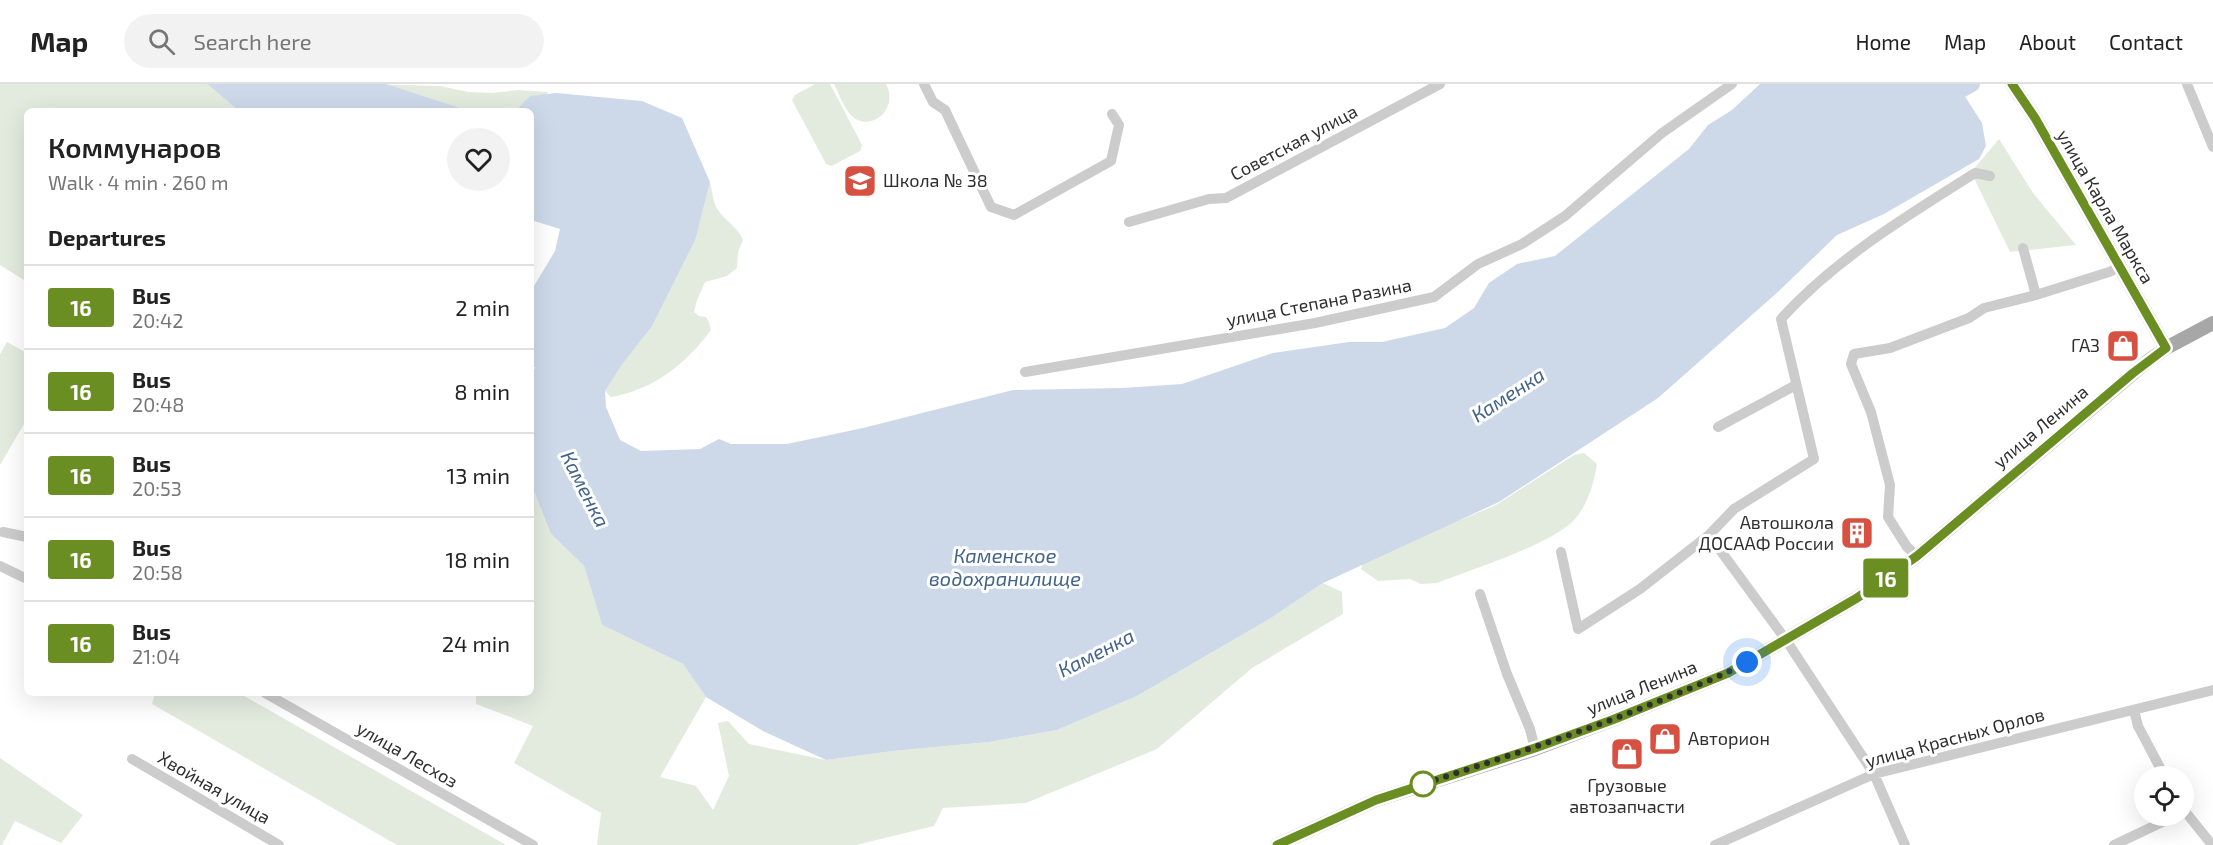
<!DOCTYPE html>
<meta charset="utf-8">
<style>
:root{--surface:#fff;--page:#f2f2f2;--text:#222;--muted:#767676;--line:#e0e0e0}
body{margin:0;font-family:"Exo 2",sans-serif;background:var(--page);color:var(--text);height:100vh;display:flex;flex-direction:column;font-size:22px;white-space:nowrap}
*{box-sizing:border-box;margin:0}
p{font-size:20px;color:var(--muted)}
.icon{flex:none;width:33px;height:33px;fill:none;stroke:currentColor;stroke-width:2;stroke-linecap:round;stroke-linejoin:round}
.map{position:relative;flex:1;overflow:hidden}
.drawer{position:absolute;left:24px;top:24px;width:510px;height:588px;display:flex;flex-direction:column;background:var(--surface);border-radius:9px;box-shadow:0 6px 24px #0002}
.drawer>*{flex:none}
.badge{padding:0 12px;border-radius:4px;font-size:21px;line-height:39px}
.fabs{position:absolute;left:2134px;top:682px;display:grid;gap:12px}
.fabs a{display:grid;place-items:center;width:60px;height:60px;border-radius:50%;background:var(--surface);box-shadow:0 6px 24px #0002;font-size:30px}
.you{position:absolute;width:30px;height:30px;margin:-15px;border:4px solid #fff;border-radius:50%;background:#1a73e8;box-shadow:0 0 0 9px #1a73e833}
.map>.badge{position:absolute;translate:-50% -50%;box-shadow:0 0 0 3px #fff}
h2{padding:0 24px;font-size:22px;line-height:54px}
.round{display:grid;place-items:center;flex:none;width:63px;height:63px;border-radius:32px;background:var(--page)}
.overview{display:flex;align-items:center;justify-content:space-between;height:102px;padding:0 24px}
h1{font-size:28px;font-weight:600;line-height:45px}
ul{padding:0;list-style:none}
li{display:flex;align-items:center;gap:18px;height:84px;padding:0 24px;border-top:2px solid var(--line)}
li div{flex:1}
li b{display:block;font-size:22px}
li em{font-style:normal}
li .badge{min-width:66px;font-weight:700;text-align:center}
header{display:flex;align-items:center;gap:36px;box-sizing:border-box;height:84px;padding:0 30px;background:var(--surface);border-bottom:2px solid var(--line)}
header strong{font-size:28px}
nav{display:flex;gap:33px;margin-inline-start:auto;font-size:21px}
.search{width:420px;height:54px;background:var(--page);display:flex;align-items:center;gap:15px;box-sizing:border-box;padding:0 21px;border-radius:33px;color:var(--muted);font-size:22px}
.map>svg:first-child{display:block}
</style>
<header>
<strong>Map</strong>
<div class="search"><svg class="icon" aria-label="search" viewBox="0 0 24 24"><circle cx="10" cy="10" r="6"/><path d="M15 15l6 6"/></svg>Search here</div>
<nav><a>Home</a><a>Map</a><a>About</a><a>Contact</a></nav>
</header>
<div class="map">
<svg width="2213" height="761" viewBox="0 0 2213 761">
<rect width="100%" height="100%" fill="#fff"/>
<!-- green -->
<path fill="#e3ebdf" d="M0 0H207L239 27H27V198L0 181Z
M371 0 440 2 469 8 492 9 518 6 548 8 545 14 518 27H453Z
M815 0H830L862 61 860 67 832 82 826 80 792 16 795 11Z
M834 0H886C900 26 868 51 850 30 843 22 839 9 834 0Z
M1999 55 2033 109 2076 161 2010 168 1971 88Z
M710 98C712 106 713 119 718 126 726 138 738 143 743 156L738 168 737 184 727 192 705 198 697 216 694 228 699 232 706 233 709 238 711 246C686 280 653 306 611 313L605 307 696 154Z
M7 258 27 269V335L0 381V270Z
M1584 369 1597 380C1594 399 1588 420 1575 435 1553 460 1470 486 1437 499L1421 500 1410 495 1378 497 1361 485 1364 476 1496 421 1574 371Z
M531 400 551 450 584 482 602 541 683 580 706 613 660 693 696 702 713 726 729 692 718 639 728 637 749 660 826 676 893 667 989 658 1057 646 1137 612 1271 534 1323 499 1342 508 1343 530 1252 584 1157 665 1026 719 943 724 934 742 856 761H597L601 729 514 679 533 642 476 620V609H531Z
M155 609H239L506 761H397L152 620Z
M0 674 83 731 61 759 15 737 2 761H0Z"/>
<!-- water -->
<path fill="#cdd9e9" d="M207 0H386L469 27H239Z
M1760 0H1957L1982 39 1986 62 1979 75 1884 130 1837 151 1779 207 1658 314 1499 418 1323 499 1271 534 1137 612 1057 646 989 658 893 667 826 676 763 647 706 613 683 580 602 541 584 482 551 450 531 400V297L535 283 531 282V207L555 167 560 145 531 136V27H515L530 12 556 9 642 17 682 34 710 98 696 154 652 242 623 279 605 307 606 323 620 356 641 367 700 365 719 355 731 360H787L863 344 1013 306 1122 304 1182 300 1273 269 1349 258H1382L1445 244 1474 224 1489 199 1517 180 1555 172 1689 65 1708 41 1732 26Z"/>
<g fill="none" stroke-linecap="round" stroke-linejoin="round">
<!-- river -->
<path stroke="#cdd9e9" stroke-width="16" d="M1941 17 1972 0"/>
<!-- minor -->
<path stroke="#ccc" stroke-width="10" d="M924 0 933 18 945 26 991 123 1014 131 1111 77 1119 41 1112 30
M2187 0 2213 63
M1129 138 1209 115 1226 114 1440 0
M2023 164 2036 211
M1025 288 1315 239 1434 213 1478 180 1522 160 1565 132 1662 49 1732 0
M1718 343 1796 301
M3 448 27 453
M1709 451 1786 556 1874 690 1905 761
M1561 468 1578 545 1640 505 1709 451 1734 425 1814 375 1781 235C1835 175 1907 132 1975 89L1990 92
M1917 472 1907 463 1888 433 1890 401 1871 328 1851 280 1854 270 1890 264 1969 234 1984 224 2036 211 2109 188 2118 184
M0 482 27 495
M1480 510 1507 590 1530 645 1535 665
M265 609 533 761
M2134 626 2138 642 2165 693
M132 675 279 761
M2184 726 2212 761
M1715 761 1874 690 2213 606
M2114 761 2175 732"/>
<!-- major -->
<path stroke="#a7a7a7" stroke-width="14" d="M2012 0 2035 34 2166 264
M1277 761 1376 716 1535 665 1612 636 1728 589 1857 514 1917 472 2148 277 2166 264 2213 239"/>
</g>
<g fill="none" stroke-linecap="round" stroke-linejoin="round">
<!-- line casing -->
<g stroke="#fff" stroke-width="14">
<path id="line" d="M1277 761 1376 716 1535 664 1612 636 1728 589 1857 514 1917 472 2133 289 2166 264 2035 34 2012 0"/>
</g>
<!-- line -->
<use href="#line" stroke="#6b8e23" stroke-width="9"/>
<!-- walk -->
<path stroke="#2f2f2f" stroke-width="6" stroke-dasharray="0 10.8" d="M1423 700 1414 703C1498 675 1582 649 1664 615 1692 603 1721 593 1747 578"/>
</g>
<!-- icons -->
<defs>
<g id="school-square" transform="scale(1.725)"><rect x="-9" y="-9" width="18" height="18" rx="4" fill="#d65142" stroke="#fff"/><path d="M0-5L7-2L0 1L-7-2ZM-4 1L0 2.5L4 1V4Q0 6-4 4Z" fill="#fff"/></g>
<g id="shop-square" transform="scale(1.725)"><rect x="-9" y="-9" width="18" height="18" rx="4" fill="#d65142" stroke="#fff"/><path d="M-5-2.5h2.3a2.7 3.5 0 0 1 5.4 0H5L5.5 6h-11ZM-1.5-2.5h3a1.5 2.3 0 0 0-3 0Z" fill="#fff"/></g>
<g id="building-square" transform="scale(1.725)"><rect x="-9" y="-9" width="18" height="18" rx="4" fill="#d65142" stroke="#fff"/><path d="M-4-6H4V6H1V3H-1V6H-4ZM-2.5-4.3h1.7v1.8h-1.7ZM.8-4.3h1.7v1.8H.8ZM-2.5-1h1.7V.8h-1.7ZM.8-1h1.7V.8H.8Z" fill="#fff"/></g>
</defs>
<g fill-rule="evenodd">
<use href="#school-square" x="860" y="97"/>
<use href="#shop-square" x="2123" y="262"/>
<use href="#building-square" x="1857" y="449"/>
<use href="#shop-square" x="1665" y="655"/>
<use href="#shop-square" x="1627" y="670"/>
</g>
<!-- markers -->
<circle fill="#fff" stroke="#6b8e23" stroke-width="3" cx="1423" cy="700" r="12"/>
<g text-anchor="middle" stroke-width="6" stroke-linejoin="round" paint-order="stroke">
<!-- street labels -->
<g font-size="18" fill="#2f2f2f" stroke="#fff">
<text transform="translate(1294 59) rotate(-28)" y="6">Советская улица</text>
<text transform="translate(2105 123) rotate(60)" y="6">улица Карла Маркса</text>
<text transform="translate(1319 219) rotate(-11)" y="6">улица Степана Разина</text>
<text transform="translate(2041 343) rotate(-40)" y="6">улица Ленина</text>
<text transform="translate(1642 604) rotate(-22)" y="6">улица Ленина</text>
<text transform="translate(1955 654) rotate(-15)" y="6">улица Красных Орлов</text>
<text transform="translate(407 671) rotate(30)" y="6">улица Лесхоз</text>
<text transform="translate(214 704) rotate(30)" y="6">Хвойная улица</text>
</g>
<!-- poi labels -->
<g font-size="18" fill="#2f2f2f" stroke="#fff" text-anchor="start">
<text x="883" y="103">Школа № 38</text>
<text x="2100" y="268" text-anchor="end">ГАЗ</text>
<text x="1834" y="445" text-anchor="end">Автошкола<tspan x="1834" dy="21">ДОСААФ России</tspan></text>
<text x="1688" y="661">Авторион</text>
<text x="1627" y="708" text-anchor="middle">Грузовые<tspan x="1627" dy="21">автозапчасти</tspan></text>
</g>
<!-- water labels -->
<g font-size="20" font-style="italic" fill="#44638b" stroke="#fff">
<text transform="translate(1508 311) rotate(-33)" y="7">Каменка</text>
<text transform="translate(585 405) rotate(63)" y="7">Каменка</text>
<text x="1005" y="479">Каменское<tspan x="1005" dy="23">водохранилище</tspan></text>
<text transform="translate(1096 569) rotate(-27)" y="7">Каменка</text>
</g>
</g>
</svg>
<div class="fabs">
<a><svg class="icon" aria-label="locate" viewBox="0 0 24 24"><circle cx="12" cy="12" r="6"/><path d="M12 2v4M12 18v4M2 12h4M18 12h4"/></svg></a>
</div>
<div class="you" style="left:1747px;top:578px"></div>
<b class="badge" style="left:1886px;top:494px;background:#6b8e23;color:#fff">16</b>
<section class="drawer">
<div class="overview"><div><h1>Коммунаров</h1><p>Walk · 4 min · 260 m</p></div><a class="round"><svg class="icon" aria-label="heart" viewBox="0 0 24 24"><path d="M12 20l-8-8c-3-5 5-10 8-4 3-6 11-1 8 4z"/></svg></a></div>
<h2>Departures</h2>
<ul>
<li><span class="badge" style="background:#6b8e23;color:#fff">16</span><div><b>Bus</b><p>20:42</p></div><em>2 min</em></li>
<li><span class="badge" style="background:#6b8e23;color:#fff">16</span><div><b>Bus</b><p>20:48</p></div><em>8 min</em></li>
<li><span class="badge" style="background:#6b8e23;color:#fff">16</span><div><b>Bus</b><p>20:53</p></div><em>13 min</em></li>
<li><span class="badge" style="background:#6b8e23;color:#fff">16</span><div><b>Bus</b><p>20:58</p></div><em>18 min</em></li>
<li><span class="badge" style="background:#6b8e23;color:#fff">16</span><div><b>Bus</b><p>21:04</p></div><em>24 min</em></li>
</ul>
</section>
</div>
